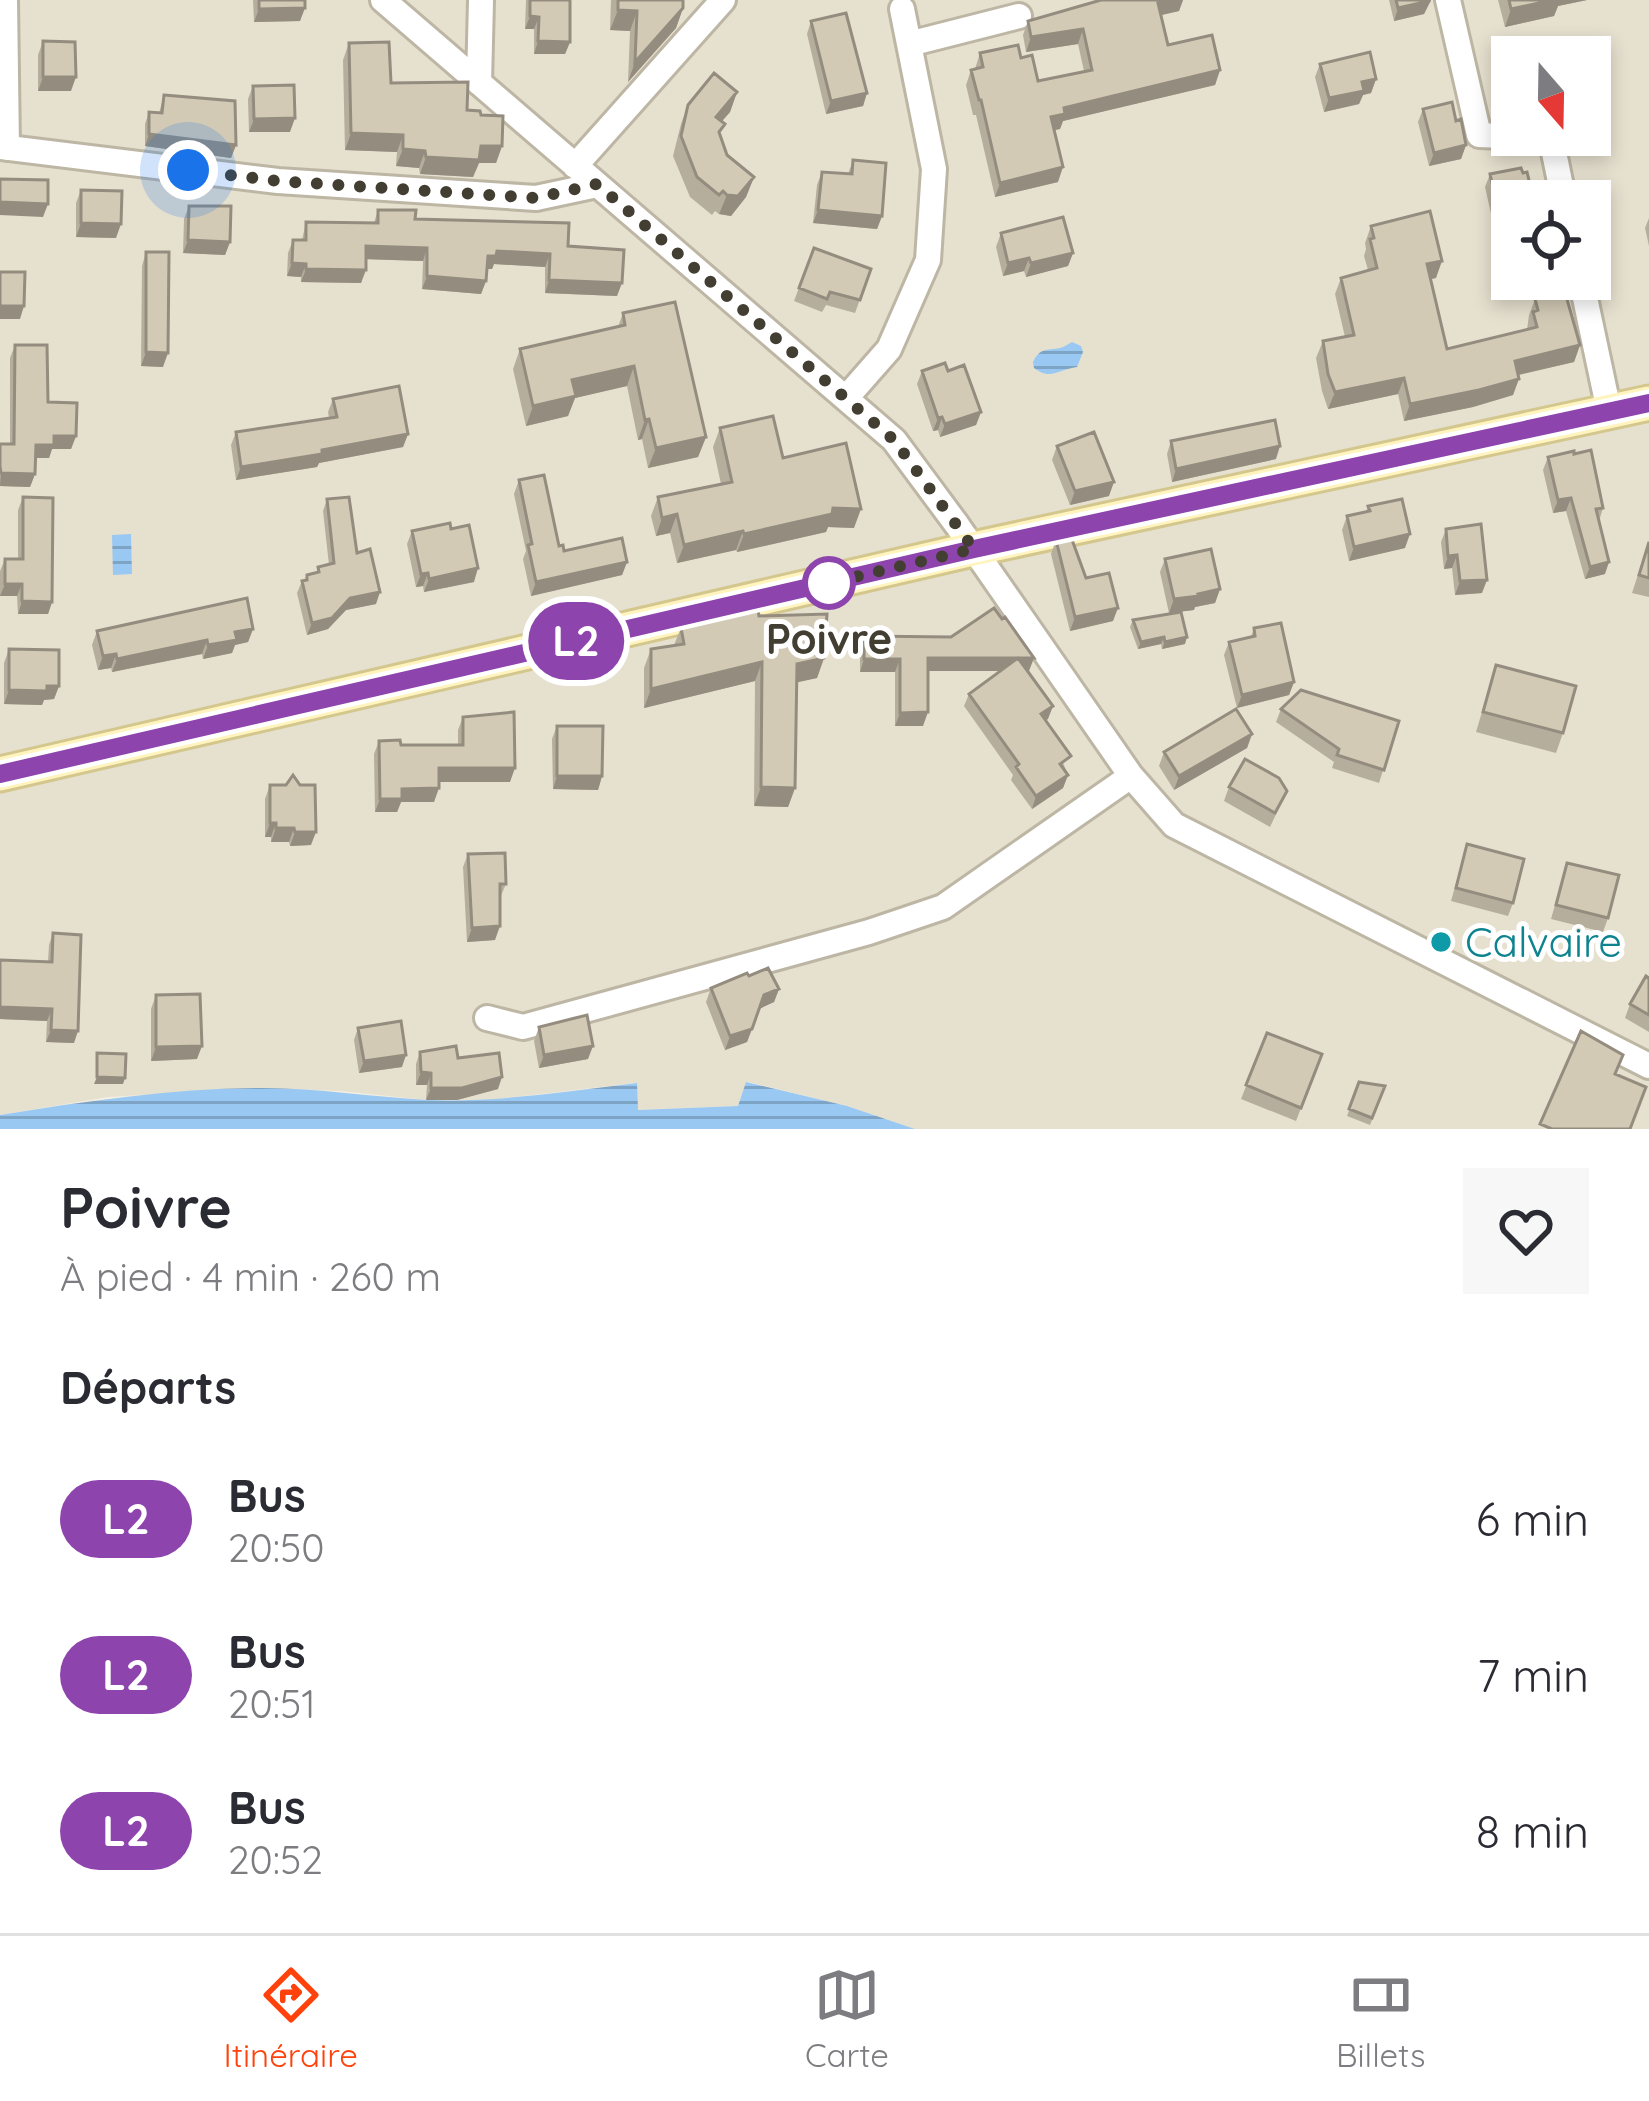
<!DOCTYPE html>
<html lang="fr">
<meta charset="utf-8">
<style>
:root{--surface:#fff;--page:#f7f7f7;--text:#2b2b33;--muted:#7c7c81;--line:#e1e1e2;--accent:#ff420b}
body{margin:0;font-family:Quicksand,sans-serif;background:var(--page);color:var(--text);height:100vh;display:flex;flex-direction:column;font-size:45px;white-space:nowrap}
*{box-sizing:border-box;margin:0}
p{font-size:39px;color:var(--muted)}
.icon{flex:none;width:66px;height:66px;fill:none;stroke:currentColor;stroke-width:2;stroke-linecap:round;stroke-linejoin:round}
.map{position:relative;height:1129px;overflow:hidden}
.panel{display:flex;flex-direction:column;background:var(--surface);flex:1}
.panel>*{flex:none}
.badge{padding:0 24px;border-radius:39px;font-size:42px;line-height:78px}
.needle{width:78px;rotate:160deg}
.buttons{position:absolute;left:1491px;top:36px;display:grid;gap:24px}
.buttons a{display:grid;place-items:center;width:120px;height:120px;border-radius:0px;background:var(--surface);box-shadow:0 6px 18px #0003;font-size:60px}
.you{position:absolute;width:60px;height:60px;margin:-30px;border:9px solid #fff;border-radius:50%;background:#1a73e8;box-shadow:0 0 0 18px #1a73e833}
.map>.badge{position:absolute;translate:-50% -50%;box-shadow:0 0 0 6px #fff}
h2{padding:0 60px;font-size:45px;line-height:108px}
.round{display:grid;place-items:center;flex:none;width:126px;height:126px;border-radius:0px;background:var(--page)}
.overview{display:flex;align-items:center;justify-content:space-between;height:204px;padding:0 60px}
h1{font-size:57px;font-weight:700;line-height:90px}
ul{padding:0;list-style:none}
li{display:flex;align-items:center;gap:36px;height:156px;padding:0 60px}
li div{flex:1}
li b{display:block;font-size:45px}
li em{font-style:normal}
li .badge{min-width:132px;font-weight:700;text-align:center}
.tab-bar{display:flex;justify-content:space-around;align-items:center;height:168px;border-top:3px solid var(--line);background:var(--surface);font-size:33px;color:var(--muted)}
.tab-bar a{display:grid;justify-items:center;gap:6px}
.tab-bar .selected{color:var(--accent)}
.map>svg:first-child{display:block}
</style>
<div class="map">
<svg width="1649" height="1129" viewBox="0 0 1649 1129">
<defs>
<pattern id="water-rules" width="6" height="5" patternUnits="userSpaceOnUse" patternTransform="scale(3)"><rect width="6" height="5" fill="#99c8f3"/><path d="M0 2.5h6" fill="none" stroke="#7ea4c5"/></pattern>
</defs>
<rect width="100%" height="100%" fill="#f2eee1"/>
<!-- residential -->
<path fill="#e6e0cf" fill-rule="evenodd" d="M0 0H1649V1129H915L847 1106 749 1082 746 1083 738 1106 637 1110 636 1083 488 1100H426L341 1091 261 1088 108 1097 0 1115ZM1512 57H1590V135H1512ZM1512 201H1590V279H1512Z"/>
<!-- water -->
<path fill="url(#water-rules)" d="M1072 342 1081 346 1083 352 1077 367C1059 369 1051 381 1034 368L1033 362C1040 347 1047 351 1060 348 1064 347 1068 344 1072 342Z
M131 534 132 574 113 575 112 535Z
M746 1082 847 1106 915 1129H0V1115C87 1101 175 1088 263 1088 318 1088 372 1097 427 1100 497 1103 567 1091 637 1083L638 1110 738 1106Z"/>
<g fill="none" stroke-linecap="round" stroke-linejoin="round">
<!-- street casing -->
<g stroke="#bdb6a4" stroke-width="30">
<path id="street" d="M5 0 7 148
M383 0 894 440 957 525 1131 776 1174 825 1649 1066
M1448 0 1479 135 1551 138 1564 201
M902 9 909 44
M479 83 481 0
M0 147 278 181 536 198 597 185
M575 166 723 0
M1581 279 1609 411
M846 398 889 349 928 260 934 169 909 44 1019 16
M487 1018 523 1027 869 932 943 907 1131 776"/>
</g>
<!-- secondary casing -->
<g stroke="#d4c78e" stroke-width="39">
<path id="secondary" d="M0 774 973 549 1649 403"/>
</g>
<!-- street -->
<use href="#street" stroke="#fff" stroke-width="24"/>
<!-- secondary -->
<use href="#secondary" stroke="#fff4be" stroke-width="33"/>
</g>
<!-- wall -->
<path fill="#b5ae9d" d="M253 0H305L300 21 254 22Z
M526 0H570V42L565 54H534V29H525Z
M611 0H683V8L676 28 628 82 630 31 610 30Z
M1101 0H1183L1179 11 1161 15 1168 45 1220 70 1215 85 1063 121 1060 129 1054 130 1058 182 995 197 976 115H973L966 85 971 70 975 69 980 53 1021 58 1038 81 1084 71 1078 44 1026 52 1023 35 1028 21Z
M1389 0H1431L1424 14 1394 21Z
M1498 0H1587L1558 6 1554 16 1505 27Z
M811 21 867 93 863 106 826 114 807 34Z
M43 41 71 91H38V55Z
M349 43 391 83 481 115 502 146 496 163H479L473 177 420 174 419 168 396 166 397 152 345 150 343 60Z
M1320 64 1376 79 1371 93 1363 95 1359 104 1324 112 1315 77Z
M253 86 290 132H249L248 99Z
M737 92 730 112 722 121 720 136 727 155 754 177 746 197 731 216 719 214 715 211 712 215 690 197 673 156 681 124 688 105Z
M164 95 236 145 231 158 145 146V124L149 112 159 113Z
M1423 109 1456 121 1466 145 1461 159 1429 166 1418 122Z
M853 160 882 216 877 229 813 223 817 185 822 172 848 174Z
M1523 173 1512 201V227L1495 231 1485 187 1490 174Z
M81 190 116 238 76 237V203Z
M189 206 230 242 225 255 183 253 184 219Z
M378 210 415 219 568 246 617 296 545 293V267L494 264 492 269H487L486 281 481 294 422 289 423 261 366 259 361 283 301 282V277L287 276 288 253 293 240H302L306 222 374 223Z
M1649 218V246L1645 228Z
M1371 226 1436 278 1430 279 1447 349 1527 330 1529 315 1535 299 1580 345 1574 362 1519 375 1513 395 1473 407 1404 421 1398 394 1328 409 1322 391 1316 358 1323 341 1345 337 1335 294 1341 278 1368 270 1364 256 1366 249 1365 243Z
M1001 233 1073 253 1068 266 1026 277 1024 271 1003 276 996 247Z
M814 248 871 269 855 313 826 305 822 312 794 301Z
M146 252 163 367 141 366 142 266Z
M623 313 706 437 698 457 648 468 642 439 638 440 627 386 575 398 568 416 526 426 513 369 520 349 618 327Z
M15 345 48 402 76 436 71 449H52L49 458H36L35 474 30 487 0 486V444H10V358Z
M922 371H948L981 412 976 425 940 437 938 430 933 431 917 384Z
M333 399 408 434 403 447 319 463 317 467 236 480 231 445 236 432 329 418 328 412Z
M720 428 783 458 854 528 828 527 826 532 737 552 736 550 677 563 670 533 656 536 651 516 658 497 721 484 713 447Z
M1171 441 1276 459 1172 482 1167 454Z
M1057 446 1109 496 1070 505 1052 460Z
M1548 457 1603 508 1599 521 1605 574 1585 579 1566 511 1553 513 1543 470Z
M519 480 559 546 564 551 627 562 622 575 531 596 523 559 526 551 514 494Z
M23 497 52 602 48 614H18L17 596H0V571L5 559H18V510Z
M327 499 357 553 376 604 346 610 328 629 307 635 297 593 302 581 305 580 307 575 316 573 318 567 329 565 323 511Z
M1368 506 1405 548 1349 561 1342 530 1347 516 1366 512Z
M1446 529 1482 593 1455 595 1452 568 1444 569 1441 542Z
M412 531 474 582 424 592 423 586 416 587 407 544Z
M1056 540 1086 578 1113 621 1070 631 1051 554Z
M1649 541V597L1632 593Z
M1165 559 1220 589 1215 603 1195 607 1194 610 1169 613 1160 572Z
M759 616 824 658 817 678 796 682 795 788 788 807 754 806 755 681 644 708V668L651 649 674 645 681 628Z
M1133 620 1185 644 1162 649 1161 644 1138 649 1130 627Z
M1254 628 1294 682 1289 695 1237 708 1224 655 1229 642 1251 637Z
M253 629 248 642 235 645 232 653 203 659 202 654 112 672 111 668 98 670 92 645 97 631Z
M864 636 1034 658 1027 671 1053 706 1046 721 1068 775 1063 788 1032 809 1011 780 1013 775 964 706 969 694 1000 671H928L923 726H895V672H860V649Z
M9 649 59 686 54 699 44 700 42 705 4 704V663Z
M1496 665 1563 733 1556 753 1476 732Z
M1281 709 1399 721 1379 783 1332 768 1334 762 1276 722Z
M463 717 510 782H439L434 802H401L397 812H375L374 754 379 741 401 745H458V730Z
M557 726 602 776 598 790 553 789 552 739Z
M1252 734 1247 748 1174 790 1159 766 1164 752Z
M270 785 311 845 290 846 289 842H271V837H265V799Z
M1229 787 1287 791 1270 827 1224 801Z
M1467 844 1513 903 1508 916 1451 901Z
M468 854 506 884 500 898 495 940 467 942 463 867Z
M1567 863 1608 918 1603 932 1551 919Z
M53 933 74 1043 46 1042 47 1021 0 1019V960L48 962 49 945Z
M749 976 779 989 774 1002 759 1009 747 1042 725 1050 706 1002 711 988Z
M1649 978V1032L1625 1018 1630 1004Z
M156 995 197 1059 151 1061V1009Z
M539 1027 588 1059 539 1068 534 1041Z
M358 1028 402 1067 359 1073 354 1040Z
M1267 1033 1322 1054 1296 1121 1241 1099Z
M420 1052 458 1058 498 1089 457 1100H426L427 1085H416V1064Z
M1359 1082 1385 1086 1370 1125 1347 1116Z"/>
<!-- shaded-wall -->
<path fill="#948d7f" d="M1168 0H1183L1179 11 1153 17 1158 3Z
M1427 0H1431L1424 14 1394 21 1398 8Z
M1553 0H1587L1558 6 1554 16 1505 27 1511 9Z
M305 8 300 21 254 22 259 9Z
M683 8 676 28 628 82 635 62Z
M618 10 637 11 630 31 610 30Z
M530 16 539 17 534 29H525Z
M1083 29 1078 44 1026 52 1031 37Z
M538 41 570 42 565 54H534Z
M1220 70 1215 85 1063 121 1060 129 1045 132 1051 117 1064 108Z
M43 77H76L71 91H38Z
M1376 79 1371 93 1363 95 1359 104 1324 112 1329 98 1362 82Z
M737 92 730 112 709 136 716 117Z
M867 93 863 106 826 114 831 101Z
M295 118 290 132H249L254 119Z
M351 133 403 135 397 152 345 150Z
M149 134 236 145 231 158 145 146Z
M1466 145 1461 159 1429 166 1434 153Z
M481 146H502L496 163H479L473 177 420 174 426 157Z
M403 149 425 151 419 168 396 166Z
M1063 167 1058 182 995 197 1000 183Z
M754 177 746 197 731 216 719 214 727 195Z
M0 202 48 204 43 217 0 215Z
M818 210 882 216 877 229 813 223Z
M1512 215V227L1495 231 1500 218Z
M81 223 121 224 116 238 76 237Z
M188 240 230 242 225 255 183 253Z
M366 246 427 248 423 261 361 259Z
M497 251 550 254 545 267 494 264 492 269H483L488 256Z
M1073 253 1068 266 1026 277 1031 263Z
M1029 258 1024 271 1003 276 1008 263Z
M1442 261 1436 278 1420 281 1427 264Z
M292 263 306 264 301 277 287 276Z
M306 269 366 270 361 283 301 282Z
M427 276 486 281 481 294 422 289Z
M549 280 622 283 617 296 545 293Z
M0 306H24L20 319H0Z
M1580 345 1574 362 1509 377 1515 361Z
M146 352 168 353 163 367 141 366Z
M634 366 627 386 575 398 568 416 526 426 533 406 572 380Z
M1404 378 1398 394 1328 409 1335 392Z
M1519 379 1513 395 1473 407 1404 421 1410 404Z
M981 412 976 425 940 437 945 424Z
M942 417 938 430 933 431 938 418Z
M649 419 642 439 638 440 645 420Z
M408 434 403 447 319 463 317 467 236 480 241 467Z
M54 436H76L71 449H52L49 458H31L36 445Z
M706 437 698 457 648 468 656 448Z
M1280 446 1276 459 1172 482 1176 469Z
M1 473 35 474 30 487 0 486Z
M1114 482 1109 496 1070 505 1075 491Z
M1571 498 1566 511 1553 513 1558 500Z
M833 508 861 509 854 528 828 527 826 532 737 552 744 534Z
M677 514 670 533 656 536 662 518Z
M743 531 736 550 677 563 684 545Z
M1410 534 1405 548 1349 561 1354 547Z
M1457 555 1452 568 1444 569 1448 556Z
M627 562 622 575 531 596 536 582Z
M1609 562 1605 574 1585 579 1590 567Z
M478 568 474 582 424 592 429 579Z
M428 573 423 586 416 587 421 574Z
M1487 580 1482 593 1455 595 1460 581Z
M5 584H22L17 596H0Z
M1220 589 1215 603 1195 607 1194 610 1169 613 1174 599Z
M380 592 376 604 346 610 328 629 307 635 312 623 350 598Z
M22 601 52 602 48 614H18Z
M1118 608 1113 621 1070 631 1075 617Z
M253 629 248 642 235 645 232 653 203 659 208 645 235 632Z
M1164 637 1161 644 1138 649 1141 642Z
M1187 637 1185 644 1162 649 1165 642Z
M207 640 202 654 112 672 117 659Z
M116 654 111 668 98 670 103 656Z
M824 658 817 678 790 684 797 664Z
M928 658H1034L1029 671H923Z
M864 659H900L895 672H860Z
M762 662 755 681 644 708 651 689Z
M1294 682 1289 695 1237 708 1242 695Z
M47 686H59L54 699 44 700 42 705 4 704 9 690Z
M1053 706 1048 719 1036 727 1041 714Z
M928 712 923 726H895L900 713Z
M1252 734 1247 748 1174 790 1179 776Z
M439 768H515L510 782H434Z
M1068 775 1063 788 1032 809 1036 796Z
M557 776H602L598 790 553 789Z
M761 787 795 788 788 807 754 806Z
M439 788 434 802H401L397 812H375L380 799 402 789Z
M270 823H276L271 837H265Z
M276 828H294L289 842H271Z
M295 832H316L311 845 290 846Z
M500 926 495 940 467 942 472 928Z
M779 989 774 1002 759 1009 764 995Z
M0 1007 52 1009 47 1021 0 1019Z
M752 1029 747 1042 725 1050 730 1036Z
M51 1030 78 1031 74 1043 46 1042Z
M202 1046 197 1059 151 1061 156 1047Z
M593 1046 588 1059 539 1068 544 1055Z
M406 1055 402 1067 359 1073 364 1061Z
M421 1072 431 1073 427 1085H416Z
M97 1077 125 1078 123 1084H94Z
M502 1077 498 1089 457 1100H426L431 1088Z"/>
<!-- building -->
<path fill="#d3cab6" stroke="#948d7f" stroke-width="3" d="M259 0H305V8L259 9Z
M530 0H570V42L538 41 539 17 530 16Z
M618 0H683V8L635 62 637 11 618 10Z
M1101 0H1168L1158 3 1168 45 1212 35 1220 70 1064 108 1065 114 1051 117 1063 167 1000 183 981 100H979L971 70 983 67 980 53 1018 45 1021 58 1032 55 1038 81 1092 70 1083 29 1031 37 1028 21Z
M1396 0H1429V1L1398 8Z
M1509 0H1553L1511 9Z
M846 13 867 93 831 101 811 21Z
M43 41 75 42 76 77H43Z
M389 42 391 83 468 82 467 110 480 111 481 115 503 116 502 146H481L479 160 426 157 425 151 403 149V135L351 133 349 43Z
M1370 52 1376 79 1362 82 1364 91 1329 98 1320 64Z
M714 73 737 92 716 117 725 124 719 132 727 155 754 177 738 196 727 195 723 191 719 195 697 177 681 136 688 105Z
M294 85 295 118 254 119 253 86Z
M164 95 235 101 236 145 149 134V112L162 113Z
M1452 102 1456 121 1461 119 1466 145 1434 153 1423 109Z
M853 160 886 163 882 216 818 210 822 172 852 174Z
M1521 168 1523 173 1527 172 1534 201H1512V215L1500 218 1490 174Z
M0 179 48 180V204L0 202Z
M81 190 122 191 121 224 81 223Z
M189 206H231L230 242 188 240Z
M378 210H416L415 219 569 223 568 246 624 250 622 283 549 280 550 254 497 251 496 256H488L486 281 427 276V248L366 246V270L306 269V264L292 263 293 240H306V222L378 223Z
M1430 211 1442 261 1427 264 1447 349 1537 327 1533 312 1538 310 1535 299 1565 292 1580 345 1515 361 1519 379 1479 390 1410 404 1404 378 1335 392 1328 374 1323 341 1354 335 1341 278 1377 268 1370 239 1374 238 1371 226Z
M1063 217 1073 253 1031 263 1029 258 1008 263 1001 233Z
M814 248 871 269 860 300 830 292 827 299 799 288Z
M146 252H169L168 353 146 352Z
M0 272H25L24 306H0Z
M675 302 706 437 656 448 649 419 645 420 634 366 572 380 576 396 533 406 520 349 625 325 623 313Z
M15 345H47L48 402 77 403 76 436H54V445H36L35 474 1 473 0 466V444H14Z
M945 363 948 371 964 365 981 412 945 424 942 417 938 418 922 371Z
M399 386 408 434 322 450V454L241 467 236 432 337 417 333 399Z
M773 416 783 458 846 443 861 509 833 508 832 514 744 534 743 531 684 545 677 514 662 518 658 497 732 482 720 428Z
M1275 420 1280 446 1176 469 1171 441Z
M1094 432 1114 482 1075 491 1057 446Z
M1591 450 1603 508 1596 509 1609 562 1590 567 1571 498 1558 500 1548 457 1574 451V454Z
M544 475 559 546 563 545 564 551 622 538 627 562 536 582 528 545 532 544 519 480Z
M23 497 53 498 52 602 22 601V584H5V559H23Z
M349 497 357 553 370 549 380 592 350 598 332 618 312 623 302 581 307 580V575L319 572 318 567 334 563 327 499Z
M1402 499 1410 534 1354 547 1347 516 1370 511 1368 506Z
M450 523 451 529 469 525 478 568 429 579 428 573 421 574 412 531Z
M1481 524 1487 580 1460 581 1457 555 1448 556 1446 529Z
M1071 537 1086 578 1109 573 1118 608 1075 617 1056 540Z
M1649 542V578L1639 575Z
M1211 549 1220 589 1198 594 1199 596 1174 599 1165 559Z
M247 598 253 629 235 632 237 640 208 645 207 640 117 659 116 654 103 656 97 631Z
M994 608 1002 619 1005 617 1034 658H928V712L900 713V659H864V636L951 637Z
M758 610 759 616 827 614 824 658 797 664 795 788 761 787 762 662 651 689V649L684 644 681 628Z
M1181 612 1187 637 1165 642 1164 637 1141 642 1133 620Z
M1281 623 1294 682 1242 695 1229 642 1255 636 1254 628Z
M9 649 59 650V686H47V691L9 690Z
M1018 658 1053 706 1041 714 1071 756 1060 764 1068 775 1036 796 1016 767 1019 764 969 694Z
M1496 665 1576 686 1563 733 1483 712Z
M1301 690 1399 721 1384 770 1337 755 1339 749 1281 709Z
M1236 709 1252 734 1179 776 1164 752Z
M514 712 515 768H439V788L402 789V799H380L379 741 400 740 401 745H463V717Z
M557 726H603L602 776H557Z
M1245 759 1279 778 1287 791 1275 813 1229 787Z
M293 775 300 785H315L316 832H295L294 828H276V823H270V785H286Z
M1467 844 1524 859 1513 903 1456 888Z
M505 853 506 884H500V926L472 928 468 854Z
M1567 863 1619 875 1608 918 1556 905Z
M53 933 81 935 78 1031 51 1030 52 1009 0 1007V960L52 962Z
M768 968 779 989 764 995 752 1029 730 1036 711 988 747 973 749 976Z
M1646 976 1649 978V1015L1630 1004Z
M200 994 202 1046 156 1047V995Z
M587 1015 593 1046 544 1055 539 1027Z
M401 1021 406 1055 364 1061 358 1028Z
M1581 1031 1623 1055 1615 1074 1646 1087 1630 1129H1552L1540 1124Z
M1267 1033 1322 1054 1301 1108 1246 1085Z
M456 1046 458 1058 499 1053 502 1077 462 1088H431V1073L421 1072 420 1052Z
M97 1053 126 1054 125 1078 97 1077Z
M1359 1082 1385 1086 1372 1118 1349 1109Z"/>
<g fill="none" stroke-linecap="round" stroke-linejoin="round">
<!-- line casing -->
<g stroke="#fff" stroke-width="27">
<path id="line" d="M0 774 974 549 1649 403"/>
</g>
<!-- line -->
<use href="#line" stroke="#8e44ad" stroke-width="18"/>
<!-- walk -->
<path stroke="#433e32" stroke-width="12" stroke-dasharray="0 21.6" d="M188 170 278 181 536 198 597 184 894 440 974 549 829 583"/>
</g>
<!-- markers -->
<circle fill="#fff" stroke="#8e44ad" stroke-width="6" cx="829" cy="583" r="24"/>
<circle fill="#0f9aa8" stroke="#fff" stroke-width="4.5" cx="1441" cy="942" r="12"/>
<g text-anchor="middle" stroke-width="10" stroke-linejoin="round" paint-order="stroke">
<!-- stop labels -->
<g font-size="42" font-weight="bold" fill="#433e32" stroke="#fff">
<text x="829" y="654">Poivre</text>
</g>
<!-- culture labels -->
<g font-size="42" fill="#0d838f" stroke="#fff" text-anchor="start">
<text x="1465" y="957">Calvaire</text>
</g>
</g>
</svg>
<div class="buttons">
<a><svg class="needle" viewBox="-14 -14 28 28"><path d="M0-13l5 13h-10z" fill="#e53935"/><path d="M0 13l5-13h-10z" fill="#7c7c81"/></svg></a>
<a><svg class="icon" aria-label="locate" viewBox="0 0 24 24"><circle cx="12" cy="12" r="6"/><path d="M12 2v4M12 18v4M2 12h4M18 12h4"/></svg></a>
</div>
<div class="you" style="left:188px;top:170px"></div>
<b class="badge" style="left:576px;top:641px;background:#8e44ad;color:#fff">L2</b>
</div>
<section class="panel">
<div class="overview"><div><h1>Poivre</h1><p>À pied · 4 min · 260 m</p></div><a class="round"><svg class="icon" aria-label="heart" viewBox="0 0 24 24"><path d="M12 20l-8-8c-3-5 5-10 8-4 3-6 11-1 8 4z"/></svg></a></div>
<h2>Départs</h2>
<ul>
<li><span class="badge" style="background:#8e44ad;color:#fff">L2</span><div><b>Bus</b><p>20:50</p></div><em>6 min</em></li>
<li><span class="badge" style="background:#8e44ad;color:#fff">L2</span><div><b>Bus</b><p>20:51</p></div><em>7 min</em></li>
<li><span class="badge" style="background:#8e44ad;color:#fff">L2</span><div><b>Bus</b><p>20:52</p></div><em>8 min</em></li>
</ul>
</section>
<nav class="tab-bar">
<a class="selected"><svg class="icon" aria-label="directions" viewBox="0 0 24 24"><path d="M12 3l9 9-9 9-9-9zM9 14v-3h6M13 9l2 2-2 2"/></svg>Itinéraire</a>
<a><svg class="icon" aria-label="map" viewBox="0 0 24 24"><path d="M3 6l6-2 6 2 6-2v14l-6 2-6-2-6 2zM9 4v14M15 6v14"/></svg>Carte</a>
<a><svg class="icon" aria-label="tickets" viewBox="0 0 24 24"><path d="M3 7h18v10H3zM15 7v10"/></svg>Billets</a>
</nav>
